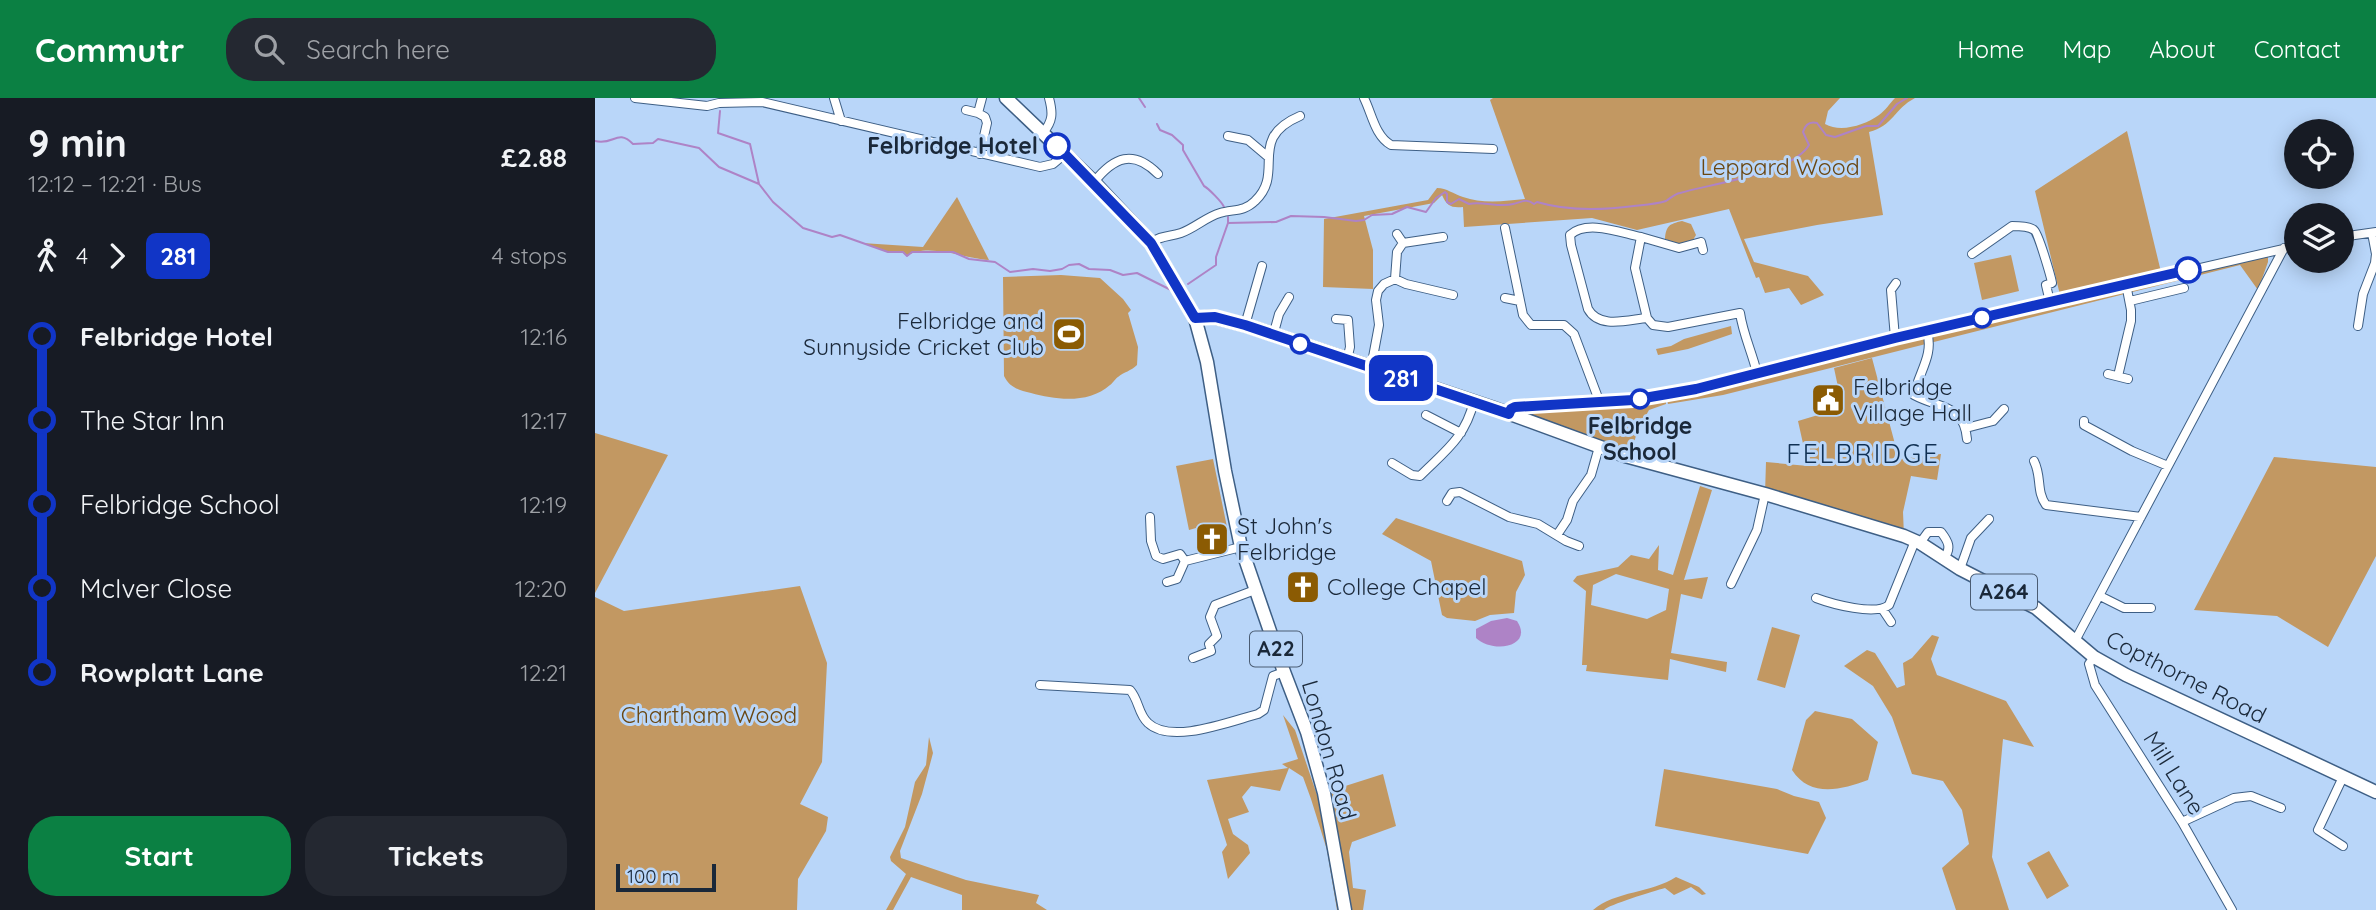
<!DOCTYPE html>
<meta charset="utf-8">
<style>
:root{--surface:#171b24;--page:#242831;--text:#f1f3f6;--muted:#9ea1a6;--accent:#0b8043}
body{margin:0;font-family:Quicksand,sans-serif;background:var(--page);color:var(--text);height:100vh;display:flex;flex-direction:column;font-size:26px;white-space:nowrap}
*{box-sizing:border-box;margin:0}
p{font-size:23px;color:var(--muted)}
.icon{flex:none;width:38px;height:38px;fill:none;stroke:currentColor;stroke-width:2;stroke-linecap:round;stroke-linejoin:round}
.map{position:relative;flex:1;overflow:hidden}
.sheet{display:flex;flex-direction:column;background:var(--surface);width:595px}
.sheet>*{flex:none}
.badge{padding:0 14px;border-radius:10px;font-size:24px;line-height:46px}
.fabs{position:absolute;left:1689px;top:21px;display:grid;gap:14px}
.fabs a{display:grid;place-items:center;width:70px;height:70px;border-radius:50%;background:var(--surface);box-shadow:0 4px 18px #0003;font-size:35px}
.scale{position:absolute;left:21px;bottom:18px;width:100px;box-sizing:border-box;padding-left:7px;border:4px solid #1a2839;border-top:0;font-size:19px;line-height:24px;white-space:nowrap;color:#1a2839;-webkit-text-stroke:5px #b9d6f9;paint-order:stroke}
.map>.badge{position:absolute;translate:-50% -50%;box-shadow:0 0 0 4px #fff}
.legs{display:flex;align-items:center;gap:10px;height:77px;padding:0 28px;font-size:23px}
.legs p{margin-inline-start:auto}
.headline{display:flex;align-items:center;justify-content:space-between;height:119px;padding:0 28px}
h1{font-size:38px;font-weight:700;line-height:52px}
.cta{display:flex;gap:14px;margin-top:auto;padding:14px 28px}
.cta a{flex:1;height:80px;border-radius:28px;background:var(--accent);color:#fff;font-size:28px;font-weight:700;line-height:80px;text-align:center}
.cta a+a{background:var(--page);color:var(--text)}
ul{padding:0 28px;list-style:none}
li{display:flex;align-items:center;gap:24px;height:84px;font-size:26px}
li i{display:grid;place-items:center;width:10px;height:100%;margin:0 9px;background:currentColor}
li i::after{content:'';width:18px;height:18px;margin:-9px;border:5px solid;border-radius:50%;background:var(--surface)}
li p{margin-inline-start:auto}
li:first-child i{background:linear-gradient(#0000 50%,currentColor 0)}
li:last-child i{background:linear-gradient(currentColor 50%,#0000 0)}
header{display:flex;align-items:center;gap:42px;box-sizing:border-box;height:98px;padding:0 35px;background:var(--accent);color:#fff}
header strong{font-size:33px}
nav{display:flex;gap:38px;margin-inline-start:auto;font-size:24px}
.search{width:490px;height:63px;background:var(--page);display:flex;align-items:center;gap:18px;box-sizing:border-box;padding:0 24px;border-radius:28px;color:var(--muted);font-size:26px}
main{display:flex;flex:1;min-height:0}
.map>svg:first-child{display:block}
</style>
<header>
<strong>Commutr</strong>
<div class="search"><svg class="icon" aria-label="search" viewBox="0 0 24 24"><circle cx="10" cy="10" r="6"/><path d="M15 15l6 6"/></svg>Search here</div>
<nav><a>Home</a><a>Map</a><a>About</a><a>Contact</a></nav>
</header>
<main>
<section class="sheet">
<div class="headline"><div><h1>9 min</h1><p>12:12 – 12:21 · Bus</p></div><b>£2.88</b></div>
<div class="legs"><svg class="icon" aria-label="walk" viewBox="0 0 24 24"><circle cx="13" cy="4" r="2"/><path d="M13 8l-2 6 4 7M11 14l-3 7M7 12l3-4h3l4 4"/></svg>4<svg class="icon" aria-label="forward" viewBox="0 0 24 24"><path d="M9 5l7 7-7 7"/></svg><b class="badge" style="background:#1135c6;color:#fff">281</b><p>4 stops</p></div>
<ul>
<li><i style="color:#1135c6"></i><b>Felbridge Hotel</b><p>12:16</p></li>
<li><i style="color:#1135c6"></i><span>The Star Inn</span><p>12:17</p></li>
<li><i style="color:#1135c6"></i><span>Felbridge School</span><p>12:19</p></li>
<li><i style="color:#1135c6"></i><span>McIver Close</span><p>12:20</p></li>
<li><i style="color:#1135c6"></i><b>Rowplatt Lane</b><p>12:21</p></li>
</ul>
<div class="cta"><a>Start</a><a>Tickets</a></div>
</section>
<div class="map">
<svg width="1781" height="812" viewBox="0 0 1781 812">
<rect width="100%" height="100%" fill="#b9d6f9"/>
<!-- green -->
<path fill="#c29862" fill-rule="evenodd" d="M898 0H1245L1233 13 1230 26C1246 35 1270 27 1284 17 1290 13 1295 5 1300 0H1320C1299 11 1298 28 1274 34L1288 117 1222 127 1149 141 1159 164 1213 178 1229 197 1206 207 1194 190 1170 195 1164 179 1161 180 1134 111 1042 132 997 120 869 129 868 109C856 110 852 108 847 97L839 105 769 118 778 152V191L728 189 729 121 833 102 842 90C852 90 858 96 868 99 887 106 911 103 930 101L895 2Z
M1532 33 1566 174 1465 197 1440 93Z
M362 99 394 162C371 161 332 144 312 158L308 154H293L267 145 328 149Z
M1087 123 1096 126 1101 137 1098 142 1084 146 1070 141C1071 128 1074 126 1087 123Z
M1673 156V164L1663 192 1645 167 1128 297 1073 306 1072 302 1105 296 1141 286 1143 283Z
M1416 157 1424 193 1387 202 1379 165Z
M466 177 505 180 528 201 536 212 533 215 543 249 542 267C536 273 529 274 523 279 521 280 517 286 515 287 494 306 461 302 436 295 424 292 415 290 409 278L408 179Z
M1136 228 1137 236 1093 251 1063 257 1061 251 1076 248 1089 241Z
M1277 260 1304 361 1346 356 1342 382 1316 378 1308 414 1309 438 1170 396 1171 364 1213 368 1203 323 1223 317V314L1247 308 1239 270Z
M1071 302V306L1054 312 1043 332 1036 353 1031 351 1029 353 926 315 929 312 980 310Z
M0 335 73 357 0 495Z
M1679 359 1781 369V458L1733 549 1682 518 1599 512Z
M618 361 632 429 603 437 601 430 594 432 581 368Z
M1105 388 1117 392 1089 482 1113 479 1107 501 1086 496 1076 555 1132 564 1131 574 1075 561 1073 582 991 573 992 567H987L991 493 978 483 982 478 1023 469 1036 457 1054 461 1064 447 1063 472 1078 477ZM1021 476 1074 491 1071 512 1052 521 996 507 998 487Z
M801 420 927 463 930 477 921 494 919 515 895 517 880 523 852 520 847 517 836 463 787 436Z
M205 488 232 565 227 664 205 706 233 719 231 733 203 781 202 812H0V499L29 513Z
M1177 529 1205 537 1190 590 1162 582Z
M1337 537 1344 539 1336 561 1342 577 1411 603 1439 649 1408 641 1397 759 1414 812H1361L1347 770 1374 746 1367 712 1348 683 1317 676 1297 619 1278 588 1249 568 1272 552 1280 555 1302 590 1310 587 1308 565 1317 560Z
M1220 613 1257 621 1283 644 1273 682C1246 692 1215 700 1197 672L1211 622Z
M688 617 700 632 722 697 788 676 801 728 757 744 754 754 758 790 771 792 768 812H742L732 752 716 701 708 679 694 670 685 693 656 688 647 699 654 714 633 721 638 736 653 747 655 755 633 781 627 754 632 747 612 682 693 670 687 666 703 661Z
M334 639 338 655 327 696 305 753 306 760 371 782 444 797 441 805 452 812H367V797L316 779 298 812H291L311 776 296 763 295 759 310 729 320 684 331 667Z
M1069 671 1182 691 1199 698 1224 704 1231 720 1213 756 1060 728Z
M1454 753 1474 788 1452 801 1432 765Z
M1081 779 1104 789 1111 796 1107 797 1096 789 1079 797 1070 790C1059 793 1013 807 1009 812H998C1020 793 1057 795 1081 779Z"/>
<!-- water -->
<path fill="#ae83c6" d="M912 520 922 523C939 549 898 556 881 540V531L896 523Z"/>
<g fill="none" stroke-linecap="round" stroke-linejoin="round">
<!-- stream -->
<path stroke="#ae83c6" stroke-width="2" d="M544 0 550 9
M125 13 123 35 155 46 164 86
M562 26 565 32 577 37 588 47V52L609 88C613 90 627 104 629 109
M0 43C19 48 22 30 38 46L58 45 63 41 104 50 124 69 164 86 178 104 208 130 237 139 245 137 293 154H308L312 158 317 154H358L374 161 400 164 415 174 438 171 455 173 467 171 474 167 484 166 494 171 515 172 528 177 542 175 578 193
M633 119V125L681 124 696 118 729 119 761 123 769 122 777 117 797 116 812 109 831 114 841 100 850 94 852 96V104L856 106 864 101 874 106C888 103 905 110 918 106 927 104 931 100 939 106L942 104C972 113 1009 112 1039 108 1048 107 1062 106 1071 103 1076 100 1079 96 1085 95 1115 86 1198 75 1214 47L1208 34C1210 27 1214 23 1222 25L1231 37 1240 39 1271 28H1283L1302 6 1312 0
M593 186 621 167V159L633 125"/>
<!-- minor casing -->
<g stroke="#3e5f85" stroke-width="10">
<path id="minor" d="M40 0 112 8 124 5 167 4 445 69 458 66 470 56
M239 0 246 23
M769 0C777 16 780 38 796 47L898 51
M371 12 383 15 390 19 392 25 385 56
M383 15 387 0
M448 35C458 23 458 15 454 0
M633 38 653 42 672 58
M499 84C519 59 538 51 563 76
M910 130 928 217 936 227H969L979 236 1005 305
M802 136 808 145
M1046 139C1026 135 992 121 975 137L976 147 993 211C1004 231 1032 222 1052 220
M1746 139 1781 134
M556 145C566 137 574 139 586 135 600 130 611 119 625 115 638 111 649 114 660 103 691 74 651 41 705 18
M1108 152 1106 144 1084 150 1046 139 1040 170 1052 220 1058 227 1073 229 1145 215C1148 236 1157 254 1162 275
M1377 156 1417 128C1423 128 1434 128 1439 132 1443 134 1456 179 1457 185L1451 187 1455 204
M800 181 802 154 808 145 848 139
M910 200 925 203
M1535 203 1589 190
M741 221 753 222 755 249 752 262
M650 227 667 168
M1763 228 1768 196 1780 165 1781 156 1777 135
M1332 233C1339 258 1324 273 1319 297 1345 311 1369 306 1372 341
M678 238 684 216 694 199
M1300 240 1296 192 1301 185
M776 270 784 227 781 202 783 193 789 186 800 181 811 186 858 197
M1513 276 1533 281
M1523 278 1536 223V212L1531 186
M914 316 916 311 920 309 1038 302 1101 291 1300 240 1701 148
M831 317 866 335
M1489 323V327L1537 353 1573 368
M1371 330 1398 323 1409 311
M1439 363C1447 379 1441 393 1451 407L1546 419
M797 365 817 377 825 378C850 353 870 340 879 303
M852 403 857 395 865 394 914 419 943 426 971 443 984 448
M555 419 556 443 561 458 568 461 585 456 590 463
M962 437 972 422 978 403 996 377 1004 349
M1325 445 1333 434H1346C1353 443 1357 450 1349 460
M1365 471 1376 440 1394 421
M572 484 582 481 590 463 646 449
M1136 486 1162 432 1170 396
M1505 498 1529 510H1556
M1221 500C1237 506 1281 518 1294 507L1320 443
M1288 512 1296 524
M1480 543 1689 150
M1499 559 1494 566 1500 587 1587 724 1637 812
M598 560 616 553 614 546 622 538 615 519 620 507 660 492
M445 587 535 592C544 602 543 616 553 625 576 647 636 623 663 616L669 612 678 578 689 574
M1587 724 1639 700 1656 698 1686 710
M1748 748 1723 732 1748 679"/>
</g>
<!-- highway casing -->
<g stroke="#3e5f85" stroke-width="15">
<path id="highway" d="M411 0 499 84 556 145 600 220 612 264 630 373 646 449 689 574 712 634 729 695 750 812
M600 220 619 219 650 227 896 309 1030 358 1170 396 1309 438 1325 445 1365 471 1441 510 1499 559 1531 577 1781 694"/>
</g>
<!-- minor -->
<use href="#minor" stroke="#fff" stroke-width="8"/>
<!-- highway -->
<use href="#highway" stroke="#fff" stroke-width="12"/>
</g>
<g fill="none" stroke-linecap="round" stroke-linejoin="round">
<!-- line-1 casing -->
<g stroke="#fff" stroke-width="16">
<path id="line-1" d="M462 48 556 145 600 220 620 219 650 227 914 316 916 311 920 309 1038 302 1101 291 1300 240 1593 172"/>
</g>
<!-- line-1 -->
<use href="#line-1" stroke="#1135c6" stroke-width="10"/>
</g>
<!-- icons -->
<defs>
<g id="stadium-square" transform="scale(1.75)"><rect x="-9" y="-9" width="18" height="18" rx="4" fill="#8b5b03" stroke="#b9d6f9"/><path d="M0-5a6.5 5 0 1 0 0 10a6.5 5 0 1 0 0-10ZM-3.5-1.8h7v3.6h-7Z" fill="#fff"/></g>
<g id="civic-square" transform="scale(1.75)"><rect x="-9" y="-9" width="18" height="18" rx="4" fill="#8b5b03" stroke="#b9d6f9"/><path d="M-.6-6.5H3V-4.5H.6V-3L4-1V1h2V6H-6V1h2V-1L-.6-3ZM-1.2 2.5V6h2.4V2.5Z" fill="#fff"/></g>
<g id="church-square" transform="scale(1.75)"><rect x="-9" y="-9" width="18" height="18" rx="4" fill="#8b5b03" stroke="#b9d6f9"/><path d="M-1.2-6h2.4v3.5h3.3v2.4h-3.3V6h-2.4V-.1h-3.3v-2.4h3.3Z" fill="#fff"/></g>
</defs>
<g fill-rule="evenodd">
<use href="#stadium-square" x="474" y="236"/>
<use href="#civic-square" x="1233" y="302"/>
<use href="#church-square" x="617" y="441"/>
<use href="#church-square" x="708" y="489"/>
</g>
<!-- markers -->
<g fill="#fff" stroke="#1135c6" stroke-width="3.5">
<circle cx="462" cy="48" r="12"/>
<circle cx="1593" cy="172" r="12"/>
<circle cx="1387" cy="220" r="9"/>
<circle cx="705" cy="246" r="9"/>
<circle cx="1045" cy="301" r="9"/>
</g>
<g text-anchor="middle" stroke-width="6" stroke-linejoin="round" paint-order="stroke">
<!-- shield labels -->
<g fill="#b9d6f9" stroke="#4a5c73" stroke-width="2">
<rect x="1376" y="476.5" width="66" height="35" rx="5"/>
<rect x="655" y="533.5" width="52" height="35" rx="5"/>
</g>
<g font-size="21" font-weight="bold" fill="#1a2839">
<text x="1409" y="501">A264</text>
<text x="681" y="558">A22</text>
</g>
<!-- stop labels -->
<g font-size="23" font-weight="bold" fill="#1a2839" stroke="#b9d6f9" text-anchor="end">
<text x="443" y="56">Felbridge Hotel</text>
<text x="1045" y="336" text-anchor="middle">Felbridge<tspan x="1045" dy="26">School</tspan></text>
</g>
<!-- park labels -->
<g font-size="23" fill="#6a4712" stroke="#b9d6f9">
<text x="1185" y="77">Leppard Wood</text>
<text x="114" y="625">Chartham Wood</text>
</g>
<!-- poi labels -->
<g font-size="23" fill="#1a2839" stroke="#b9d6f9" text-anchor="start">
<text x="449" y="231" text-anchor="end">Felbridge and<tspan x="449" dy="26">Sunnyside Cricket Club</tspan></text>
<text x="1258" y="297">Felbridge<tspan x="1258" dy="26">Village Hall</tspan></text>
<text x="642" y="436">St John's<tspan x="642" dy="26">Felbridge</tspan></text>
<text x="732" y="497">College Chapel</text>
</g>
<!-- street labels -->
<g font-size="23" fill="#1a2839" stroke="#b9d6f9">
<text transform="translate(1591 579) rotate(27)" y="8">Copthorne Road</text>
<text transform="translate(734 652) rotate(74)" y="8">London Road</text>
<text transform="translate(1579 675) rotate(58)" y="8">Mill Lane</text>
</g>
<!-- quarter labels -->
<g font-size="26" letter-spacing="2" fill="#103053" stroke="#b9d6f9">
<text x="1268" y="365">FELBRIDGE</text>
</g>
</g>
</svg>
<div class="fabs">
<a><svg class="icon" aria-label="locate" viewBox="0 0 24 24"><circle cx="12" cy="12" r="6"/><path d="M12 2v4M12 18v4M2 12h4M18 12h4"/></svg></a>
<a><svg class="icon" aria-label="layers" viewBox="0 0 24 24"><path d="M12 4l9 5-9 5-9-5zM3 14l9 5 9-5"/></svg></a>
</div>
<div class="scale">100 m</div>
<b class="badge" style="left:806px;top:280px;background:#1135c6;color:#fff">281</b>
</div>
</main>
